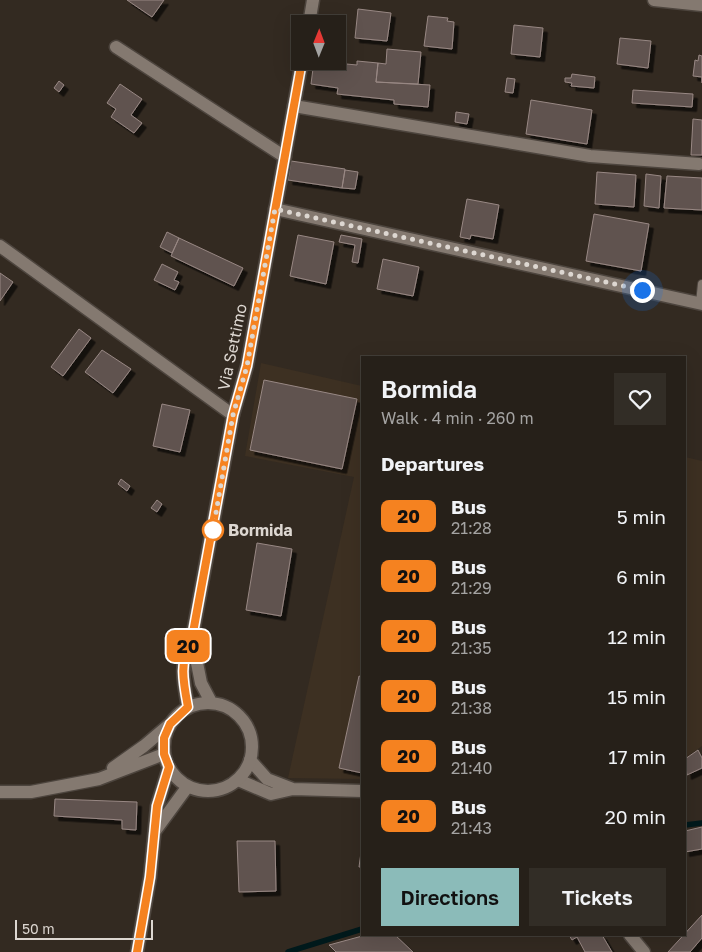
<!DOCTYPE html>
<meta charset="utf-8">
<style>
:root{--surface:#262019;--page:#322d26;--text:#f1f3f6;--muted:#a4a3a2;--line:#423e38;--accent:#8bbbb9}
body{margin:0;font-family:"Golos Text",sans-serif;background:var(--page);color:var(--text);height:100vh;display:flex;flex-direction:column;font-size:19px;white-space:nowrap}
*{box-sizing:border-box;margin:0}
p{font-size:16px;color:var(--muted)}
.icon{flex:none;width:28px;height:28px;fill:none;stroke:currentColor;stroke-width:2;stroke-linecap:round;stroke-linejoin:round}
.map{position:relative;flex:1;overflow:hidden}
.panel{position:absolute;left:361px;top:356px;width:325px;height:580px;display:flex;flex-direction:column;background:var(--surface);border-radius:0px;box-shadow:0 5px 20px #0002,0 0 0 1px var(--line)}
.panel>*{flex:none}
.badge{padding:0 10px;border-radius:8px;font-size:18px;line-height:32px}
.needle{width:32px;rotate:1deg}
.buttons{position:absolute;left:291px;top:15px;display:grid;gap:10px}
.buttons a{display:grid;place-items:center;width:55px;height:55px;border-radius:0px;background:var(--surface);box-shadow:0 5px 20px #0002,0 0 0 1px var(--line);font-size:25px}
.scale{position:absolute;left:15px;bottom:12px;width:138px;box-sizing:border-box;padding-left:5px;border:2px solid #ddd7d1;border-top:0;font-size:14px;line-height:18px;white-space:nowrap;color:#ddd7d1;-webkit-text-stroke:4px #332a21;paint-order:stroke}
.you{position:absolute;width:25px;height:25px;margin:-12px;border:4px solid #fff;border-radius:50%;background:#1a73e8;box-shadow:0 0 0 8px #1a73e833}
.map>.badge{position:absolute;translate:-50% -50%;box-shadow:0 0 0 2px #fff}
h2{padding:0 20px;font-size:19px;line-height:45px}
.round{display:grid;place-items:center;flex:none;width:52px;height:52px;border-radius:0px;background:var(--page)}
.overview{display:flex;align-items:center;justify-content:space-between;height:85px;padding:0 20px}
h1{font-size:24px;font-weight:600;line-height:38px}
.action{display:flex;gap:10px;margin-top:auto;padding:10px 20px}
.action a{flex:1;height:58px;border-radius:0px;background:var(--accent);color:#111;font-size:20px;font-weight:600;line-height:58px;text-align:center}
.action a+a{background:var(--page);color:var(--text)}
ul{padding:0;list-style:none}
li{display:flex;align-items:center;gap:15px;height:60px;padding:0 20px}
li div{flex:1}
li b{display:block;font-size:19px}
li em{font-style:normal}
li .badge{min-width:55px;font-weight:700;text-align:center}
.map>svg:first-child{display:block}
</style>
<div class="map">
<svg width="702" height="952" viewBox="0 0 702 952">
<defs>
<filter id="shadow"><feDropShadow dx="4.5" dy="4.5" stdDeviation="0" flood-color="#0009"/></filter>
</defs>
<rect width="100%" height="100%" fill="#332a21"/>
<!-- built -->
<path fill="#3d3022" d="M261 363 362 386V779L288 778 354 477 245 456Z
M685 457 702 461V746L685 758Z"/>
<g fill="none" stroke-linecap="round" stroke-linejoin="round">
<!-- stream -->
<path stroke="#00191b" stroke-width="5.5" d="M685 825 702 823
M288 952 362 929"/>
</g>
<!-- building -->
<path fill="#61534f" stroke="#988884" filter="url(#shadow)" d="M127 0H164L152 17Z
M358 9 391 13 387 41 355 38Z
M428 16 448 18 447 21 454 22 452 49 424 46Z
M514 25 543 28 540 57 511 54Z
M620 38 651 41 648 68 617 64Z
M387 49 421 52 418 84 376 82 378 63 386 64Z
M699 55 702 56V83V77L693 76 695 60 698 61Z
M314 61 357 65V61L378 63 376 82 430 85 428 107 394 104V100L337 94 338 88 311 84Z
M572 74 595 77 594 88 571 86 572 83 565 82V78H571Z
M507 78 515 79 513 93 505 92Z
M59 81 64 85 59 92 54 88Z
M120 84 142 99 131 115 142 123 134 133 111 117 116 109 107 103Z
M633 90 693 94 692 107 632 103Z
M531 100 592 110 587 144 526 134Z
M456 112 469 114 467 124 455 122Z
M693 119 702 120V155H691Z
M291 161 345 169 342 188 288 180Z
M345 170 358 172 355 189 342 188Z
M597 172 636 175 634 207 595 204Z
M646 174 661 176 659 208 644 206Z
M667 176 702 178V210L664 208Z
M467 199 499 205 493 239 471 235 470 239 460 237Z
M594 214 649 224 641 271 586 261Z
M167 232 179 238 172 253 160 247Z
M298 235 334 242 326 284 290 276Z
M341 235 362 239 358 263 352 262 355 245 339 242Z
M179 238 243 268 234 286 171 256Z
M383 259 419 267 413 296 377 289Z
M162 264 178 272 174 280 179 282 175 290 154 280Z
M0 273 13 282 0 301Z
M79 329 91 338 63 376 51 367Z
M102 350 131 369 113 393 85 372Z
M264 380 357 399 342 469 250 450Z
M162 404 190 410 180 452 153 446Z
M121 479 130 486 127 491 118 484Z
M157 500 162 504 157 512 151 508Z
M257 543 292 549 281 616 246 610Z
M359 676 362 677V773L339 768Z
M698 750 702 758V768L687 775 685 759Z
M55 799 137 802 136 830 122 829V820L54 816Z
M702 827V849L685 852V831Z
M237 841H275L276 891 239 892Z
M362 845V867H359Z
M702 915V938L690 952H668Z
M366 935H395L413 952H336L329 945Z
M569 935H602L612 952H585L577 937 572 940Z"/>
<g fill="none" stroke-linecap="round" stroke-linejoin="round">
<!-- service casing -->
<g stroke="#4d453e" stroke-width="10">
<path id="service" d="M700 303 702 284"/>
</g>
<!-- minor casing -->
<g stroke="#4d453e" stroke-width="15">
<path id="minor" d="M654 0 702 5
M116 47 285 157
M294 106 590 156 699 164
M275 209 702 304
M0 246 233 415
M250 760 267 779 293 789 362 791
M113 768 144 746 170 724
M238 780 271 794 293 789
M0 792H31L99 779 164 754
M630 935 644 952"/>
</g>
<!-- tertiary casing -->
<g stroke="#4d453e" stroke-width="15">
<path id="tertiary" d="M309 24 313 0
M192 638 201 683 211 702
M164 747a44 44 0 1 1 88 0a44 44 0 1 1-88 0Z
M188 707C183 681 179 662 192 638L233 415 247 366 302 61
M155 831 188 786
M137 952 150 877 157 806 169 767"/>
</g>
<!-- service -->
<use href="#service" stroke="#847970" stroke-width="8"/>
<!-- minor -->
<use href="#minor" stroke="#847970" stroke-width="12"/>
<!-- tertiary -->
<use href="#tertiary" stroke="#847970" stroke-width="12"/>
</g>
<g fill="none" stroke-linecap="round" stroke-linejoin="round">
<!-- line casing -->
<g stroke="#fff" stroke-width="11">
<path id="line" d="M137 952 150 877 157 806 169 767 164 754V738L170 724 188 707C183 681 179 662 192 638L233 415 247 366 302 61"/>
</g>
<!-- line -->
<use href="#line" stroke="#f58220" stroke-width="8"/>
<!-- walk -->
<path stroke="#ddd7d1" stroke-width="5" stroke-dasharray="0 9" d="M213 530 233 415 247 366 275 209 642 290"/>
</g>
<!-- markers -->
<circle fill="#fff" stroke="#f58220" stroke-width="2.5" cx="213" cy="530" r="10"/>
<g text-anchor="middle" stroke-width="4" stroke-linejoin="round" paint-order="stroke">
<!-- street labels -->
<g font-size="16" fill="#ddd7d1" stroke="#332a21">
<text transform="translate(232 347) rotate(-78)" y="6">Via Settimo</text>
</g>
<!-- stop labels -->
<g font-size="16" font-weight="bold" fill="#ddd7d1" stroke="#332a21" text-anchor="start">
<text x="228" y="536">Bormida</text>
</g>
</g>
</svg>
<div class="buttons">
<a><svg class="needle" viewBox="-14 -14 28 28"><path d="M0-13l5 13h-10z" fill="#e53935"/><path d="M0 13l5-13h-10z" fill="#a4a3a2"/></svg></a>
</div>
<div class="scale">50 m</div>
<div class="you" style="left:642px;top:290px"></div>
<b class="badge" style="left:188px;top:646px;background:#f58220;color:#111">20</b>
<section class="panel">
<div class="overview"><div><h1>Bormida</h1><p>Walk · 4 min · 260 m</p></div><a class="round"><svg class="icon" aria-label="heart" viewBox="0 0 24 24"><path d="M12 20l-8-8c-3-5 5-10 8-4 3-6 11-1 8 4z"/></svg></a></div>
<h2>Departures</h2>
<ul>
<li><span class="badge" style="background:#f58220;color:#111">20</span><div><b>Bus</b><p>21:28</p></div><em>5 min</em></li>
<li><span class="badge" style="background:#f58220;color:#111">20</span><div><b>Bus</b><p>21:29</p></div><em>6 min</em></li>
<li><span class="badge" style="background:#f58220;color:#111">20</span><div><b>Bus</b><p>21:35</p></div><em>12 min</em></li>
<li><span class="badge" style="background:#f58220;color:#111">20</span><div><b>Bus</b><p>21:38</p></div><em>15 min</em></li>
<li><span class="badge" style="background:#f58220;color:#111">20</span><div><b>Bus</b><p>21:40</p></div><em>17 min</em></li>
<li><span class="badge" style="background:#f58220;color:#111">20</span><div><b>Bus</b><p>21:43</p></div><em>20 min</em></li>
</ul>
<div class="action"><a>Directions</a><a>Tickets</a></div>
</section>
</div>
